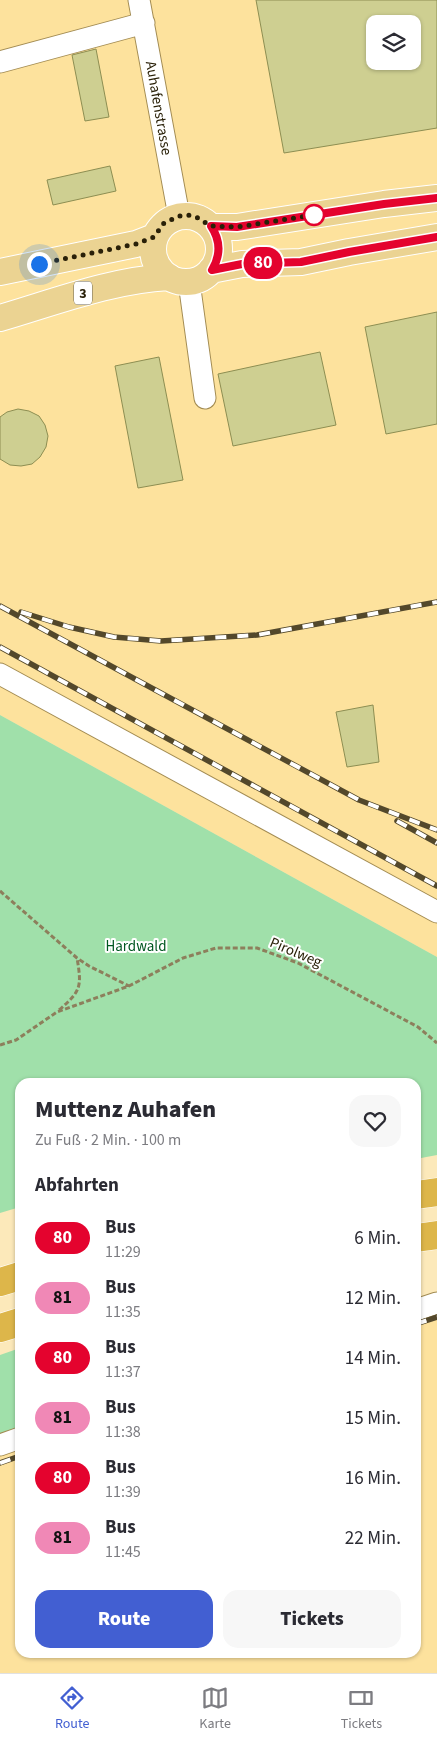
<!DOCTYPE html>
<html lang="de">
<meta charset="utf-8">
<style>
:root{--surface:#fff;--page:#f7f7f7;--text:#2b2b33;--muted:#7c7c81;--line:#e1e1e2;--accent:#425fd2}
body{margin:0;font-family:"Source Sans 3",sans-serif;background:var(--page);color:var(--text);height:100vh;display:flex;flex-direction:column;font-size:19px;white-space:nowrap}
*{box-sizing:border-box;margin:0}
p{font-size:16px;color:var(--muted)}
.icon{flex:none;width:28px;height:28px;fill:none;stroke:currentColor;stroke-width:2;stroke-linecap:round;stroke-linejoin:round}
.map{position:relative;flex:1;overflow:hidden}
.panel{position:absolute;left:15px;top:1078px;width:406px;height:580px;display:flex;flex-direction:column;background:var(--surface);border-radius:15px;box-shadow:0 1px 4px #0004}
.panel>*{flex:none}
.badge{padding:0 10px;border-radius:16px;font-size:18px;line-height:32px}
.controls{position:absolute;left:366px;top:15px;display:grid;gap:10px}
.controls a{display:grid;place-items:center;width:55px;height:55px;border-radius:10px;background:var(--surface);box-shadow:0 1px 4px #0004;font-size:25px}
.you{position:absolute;width:25px;height:25px;margin:-12px;border:4px solid #fff;border-radius:50%;background:#1a73e8;box-shadow:0 0 0 8px #1a73e833}
.map>.badge{position:absolute;translate:-50% -50%;box-shadow:0 0 0 2px #fff}
h2{padding:0 20px;font-size:19px;line-height:45px}
.round{display:grid;place-items:center;flex:none;width:52px;height:52px;border-radius:15px;background:var(--page)}
.head{display:flex;align-items:center;justify-content:space-between;height:85px;padding:0 20px}
h1{font-size:24px;font-weight:800;line-height:38px}
.button{display:flex;gap:10px;margin-top:auto;padding:10px 20px}
.button a{flex:1;height:58px;border-radius:15px;background:var(--accent);color:#fff;font-size:20px;font-weight:800;line-height:58px;text-align:center}
.button a+a{background:var(--page);color:var(--text)}
ul{padding:0;list-style:none}
li{display:flex;align-items:center;gap:15px;height:60px;padding:0 20px}
li div{flex:1}
li b{display:block;font-size:19px}
li em{font-style:normal}
li .badge{min-width:55px;font-weight:700;text-align:center}
.dock{display:flex;justify-content:space-around;align-items:center;height:70px;border-top:1px solid var(--line);background:var(--surface);font-size:14px;color:var(--muted)}
.dock a{display:grid;justify-items:center;gap:2px}
.dock .on{color:var(--accent)}
.map>svg:first-child{display:block}
</style>
<div class="map">
<svg width="437" height="1673" viewBox="0 0 437 1673">
<rect width="100%" height="100%" fill="#fce9ba"/>
<!-- built -->
<path fill="#fde29d" fill-rule="evenodd" d="M0 0H437V957L0 715ZM375 24H412V61H375Z
M437 1303V1673H0V1445L20 1438V1652H416V1310Z"/>
<!-- green -->
<path fill="#a0e0aa" d="M0 715 437 957V1155L416 1159V1082H20V1207L0 1213Z
M20 1348V1438L0 1445V1355Z"/>
<!-- building -->
<path fill="#cecf91" stroke="#8d8e52" fill-rule="evenodd" d="M256 0H437V128L284 153ZM375 24H412V61H375Z
M96 49 109 117 85 121 72 55Z
M110 166 116 191 53 205 47 180Z
M437 312V424L386 434 365 327Z
M320 352 336 425 233 446 218 374Z
M159 357 183 480 138 488 115 366Z
M18 409 29 411 39 416 45 425 48 436 46 447 40 457 32 464 21 466 10 465 0 459V417L7 412Z
M373 705 379 762 347 767 336 712Z"/>
<g fill="none" stroke-linecap="round" stroke-linejoin="round">
<!-- minor casing -->
<g stroke="#a38c53" stroke-width="23">
<path id="minor" d="M139 0 179 216
M0 62 144 23
M189 282 205 398
M0 674 437 912
M416 1310 437 1303
M0 1445 20 1438"/>
</g>
<!-- major casing -->
<g stroke="#fff" stroke-width="28">
<path id="major" d="M153 249a33 33 0 1 1 66 0a33 33 0 1 1-66 0Z
M211 227H237L384 204 437 198
M211 270 242 264 301 262 349 252 437 237
M0 272 136 244 154 237
M0 318C55 302 111 280 169 277"/>
</g>
<!-- highway casing -->
<g stroke="#fff" stroke-width="29">
<path id="highway" d="M416 1195 437 1192
M416 1238 437 1235
M0 1282 20 1276
M0 1328 20 1322"/>
</g>
<!-- path -->
<path stroke="#8d7f5c" stroke-width="3" stroke-dasharray="5 2.5" stroke-linecap="butt" d="M0 891 77 958 89 966 129 986
M59 1010C81 991 82 987 77 958
M0 1045 16 1040 57 1012 129 986 183 958 216 948H257L298 963 418 1027 437 1043"/>
<!-- minor -->
<use href="#minor" stroke="#fff" stroke-width="21"/>
<!-- major -->
<use href="#major" stroke="#ebd392" stroke-width="26"/>
<!-- highway -->
<use href="#highway" stroke="#ddb64a" stroke-width="28"/>
<!-- rail casing -->
<g stroke="#53482b" stroke-width="5.5">
<path id="rail" d="M0 606 359 800 437 830
M21 612 69 627 114 637 161 641 257 635 437 602
M0 647 437 886
M397 821 437 843
M416 1324 437 1317
M0 1463 20 1456"/>
</g>
<!-- rail -->
<use href="#rail" stroke="#fff" stroke-width="4" stroke-dasharray="11" stroke-linecap="butt"/>
</g>
<g fill="none" stroke-linecap="round" stroke-linejoin="round">
<!-- line casing -->
<g stroke="#fff" stroke-width="11">
<path id="line" d="M437 198 384 204 237 227 211 226C221 241 221 255 212 270L242 264 301 262 349 252 437 237"/>
</g>
<!-- line -->
<use href="#line" stroke="#e4032e" stroke-width="8"/>
<!-- walk -->
<path stroke="#292008" stroke-width="5" stroke-dasharray="0 9" d="M39 264 136 244 154 237 164 223 180 216 188 215 196 217 211 226 237 227 314 215"/>
</g>
<!-- markers -->
<circle fill="#fff" stroke="#e4032e" stroke-width="2.5" cx="314" cy="215" r="10"/>
<g text-anchor="middle" stroke-width="4" stroke-linejoin="round" paint-order="stroke">
<!-- shield labels -->
<rect fill="#fff" stroke="#696352" stroke-width="1" x="74" y="281.5" width="18" height="23" rx="4"/>
<g font-size="14" font-weight="bold" fill="#292008">
<text x="83" y="298">3</text>
</g>
<!-- street labels -->
<g font-size="15" fill="#292008" stroke="#fff">
<text transform="translate(159 108) rotate(80)" y="5">Auhafenstrasse</text>
<text transform="translate(296 952) rotate(23)" y="5">Pirolweg</text>
</g>
<!-- park labels -->
<g font-size="15" fill="#005720" stroke="#fff">
<text x="136" y="951">Hardwald</text>
</g>
</g>
</svg>
<div class="controls">
<a><svg class="icon" aria-label="layers" viewBox="0 0 24 24"><path d="M12 4l9 5-9 5-9-5zM3 14l9 5 9-5"/></svg></a>
</div>
<div class="you" style="left:39px;top:264px"></div>
<b class="badge" style="left:263px;top:263px;background:#e4032e;color:#fff">80</b>
<section class="panel">
<div class="head"><div><h1>Muttenz Auhafen</h1><p>Zu Fuß · 2 Min. · 100 m</p></div><a class="round"><svg class="icon" aria-label="heart" viewBox="0 0 24 24"><path d="M12 20l-8-8c-3-5 5-10 8-4 3-6 11-1 8 4z"/></svg></a></div>
<h2>Abfahrten</h2>
<ul>
<li><span class="badge" style="background:#e4032e;color:#fff">80</span><div><b>Bus</b><p>11:29</p></div><em>6 Min.</em></li>
<li><span class="badge" style="background:#f088b6;color:#111">81</span><div><b>Bus</b><p>11:35</p></div><em>12 Min.</em></li>
<li><span class="badge" style="background:#e4032e;color:#fff">80</span><div><b>Bus</b><p>11:37</p></div><em>14 Min.</em></li>
<li><span class="badge" style="background:#f088b6;color:#111">81</span><div><b>Bus</b><p>11:38</p></div><em>15 Min.</em></li>
<li><span class="badge" style="background:#e4032e;color:#fff">80</span><div><b>Bus</b><p>11:39</p></div><em>16 Min.</em></li>
<li><span class="badge" style="background:#f088b6;color:#111">81</span><div><b>Bus</b><p>11:45</p></div><em>22 Min.</em></li>
</ul>
<div class="button"><a>Route</a><a>Tickets</a></div>
</section>
</div>
<nav class="dock">
<a class="on"><svg class="icon" aria-label="directions" viewBox="0 0 24 24"><path d="M12 3l9 9-9 9-9-9zM9 14v-3h6M13 9l2 2-2 2"/></svg>Route</a>
<a><svg class="icon" aria-label="map" viewBox="0 0 24 24"><path d="M3 6l6-2 6 2 6-2v14l-6 2-6-2-6 2zM9 4v14M15 6v14"/></svg>Karte</a>
<a><svg class="icon" aria-label="tickets" viewBox="0 0 24 24"><path d="M3 7h18v10H3zM15 7v10"/></svg>Tickets</a>
</nav>
